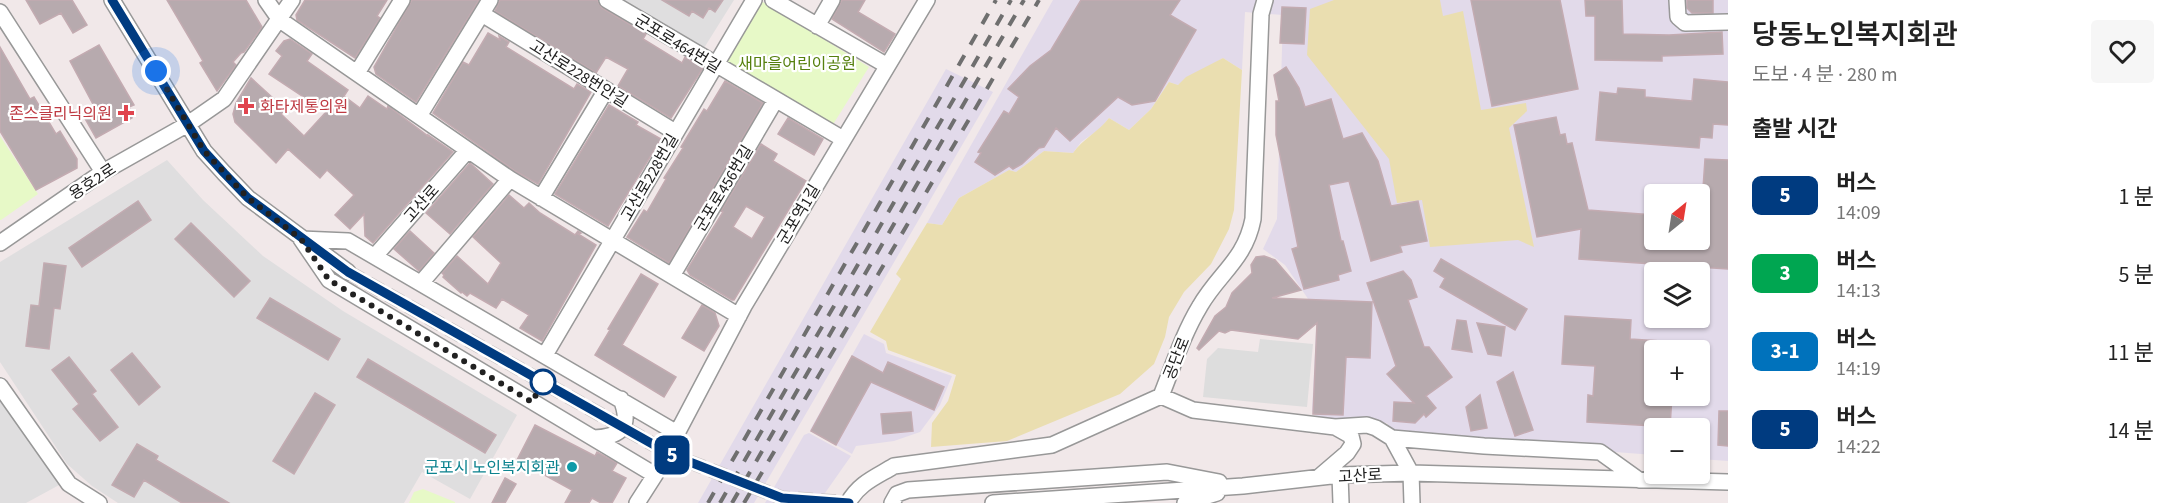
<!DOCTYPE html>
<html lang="ko">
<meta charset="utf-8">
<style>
:root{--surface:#fff;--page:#f6f6f6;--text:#222;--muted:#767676}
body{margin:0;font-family:"Source Sans 3","Noto Sans KR",sans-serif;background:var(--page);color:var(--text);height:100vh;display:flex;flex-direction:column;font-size:22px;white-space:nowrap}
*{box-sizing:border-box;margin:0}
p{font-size:20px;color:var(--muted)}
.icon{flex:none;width:33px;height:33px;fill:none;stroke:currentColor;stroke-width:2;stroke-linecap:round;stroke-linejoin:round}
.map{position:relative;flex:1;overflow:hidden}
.panel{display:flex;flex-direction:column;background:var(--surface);width:450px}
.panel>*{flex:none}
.badge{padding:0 12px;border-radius:9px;font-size:21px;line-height:39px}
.needle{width:39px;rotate:30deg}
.fabs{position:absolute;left:1644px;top:184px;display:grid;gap:12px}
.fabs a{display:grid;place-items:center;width:66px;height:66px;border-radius:6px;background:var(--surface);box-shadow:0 2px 4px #0004;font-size:30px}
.you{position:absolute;width:30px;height:30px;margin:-15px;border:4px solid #fff;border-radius:50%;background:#1a73e8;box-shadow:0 0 0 9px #1a73e833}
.map>.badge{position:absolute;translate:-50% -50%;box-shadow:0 0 0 3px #fff}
h2{padding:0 24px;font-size:22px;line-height:54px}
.round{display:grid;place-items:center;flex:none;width:63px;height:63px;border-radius:6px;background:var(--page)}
.head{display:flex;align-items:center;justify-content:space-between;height:102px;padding:0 24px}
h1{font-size:28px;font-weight:600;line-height:45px}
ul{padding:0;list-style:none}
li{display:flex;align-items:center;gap:18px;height:78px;padding:0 24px}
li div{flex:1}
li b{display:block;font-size:22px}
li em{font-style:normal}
li .badge{min-width:66px;font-weight:700;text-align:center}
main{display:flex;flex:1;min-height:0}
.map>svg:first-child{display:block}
</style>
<main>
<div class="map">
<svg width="1728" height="503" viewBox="0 0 1728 503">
<rect width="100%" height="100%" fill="#f1e8e9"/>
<!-- residential -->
<path fill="#dfdedf" d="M623 0H734L704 48Z
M167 160 203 200 263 256 343 311 517 415 470 499 422 472 404 503H118L92 486 67 464 0 362V262Z
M0 401 61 484 26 503H0Z"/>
<!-- industrial -->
<path fill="#e2daea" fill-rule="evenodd" d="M1053 0H1728V461L1700 459V429H1654V455L1393 435 1387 423 1317 417 1312 411 1317 312 1285 265 1263 249 1277 219 1283 15 1245 12 1242 70 1223 58 1178 85 1169 82 1151 109 1129 130 1109 118 1100 129 1081 142 1073 153 1044 151 1016 172 1009 170 959 198 942 225 927 223ZM1654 195H1700V240H1654ZM1654 273H1700V318H1654ZM1654 351H1700V396H1654Z
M946 69 993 92 754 503H698Z
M864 334 884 344 886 353 952 376 940 405 920 432 894 441 856 446 852 454 810 430Z
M809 433 851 456 818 503H765L804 435Z"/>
<!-- grass -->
<path fill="#eadeb0" d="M1334 0H1440L1443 16 1463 11 1481 110 1526 103 1527 111 1509 128 1534 247 1518 240 1430 247 1422 200 1397 203 1389 159 1307 55 1310 9Z
M1223 58 1242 70 1234 210 1229 229 1211 264 1184 292 1169 317 1165 337 1154 364 1120 394 1007 441 931 447 932 423 948 401 956 375 888 350 886 341 870 332 901 279 896 274 927 223 942 225 959 198 1009 170 1016 172 1044 151 1073 153C1083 139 1098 132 1109 118L1129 130 1151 109 1169 82 1178 85 1186 77Z"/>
<!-- park -->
<path fill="#e7f9c7" d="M761 1 869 67 832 126 725 60Z
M0 136 38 194 1 220H0Z
M423 489 455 502V503H409L414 492Z"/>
<!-- parking -->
<path fill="#ddd" d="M1260 339 1313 344 1307 407 1203 397 1207 359 1218 348 1258 352Z"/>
<!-- building -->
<path fill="#b7aaae" stroke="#c3abb1" stroke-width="1.5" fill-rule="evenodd" d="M26 0H72L87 25 73 33 61 13 40 24Z
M167 0H246L262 27 244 52 241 53 233 62 236 65 217 91 200 63 203 61Z
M305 0H387L377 16 380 18 355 58 297 20 296 15Z
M412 0H479L416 102 376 74 374 67Z
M500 0H597L602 8 646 34 643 39 682 63 685 57 703 68 671 118 618 86 628 69 606 57 596 73 495 11Z
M662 0H723L715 12 709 8 703 18 692 11 689 16Z
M842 0H865L858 12 895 34 884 52 832 19Z
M1081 0H1180L1170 15 1196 30 1155 101 1132 105 1118 97 1070 141 1056 128 1044 147 1039 148 1022 164 1013 169 1009 166 995 175 975 162 981 153 978 152 1004 111 1009 114 1019 97 1008 89 1030 66 1051 50Z
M1471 0H1560L1578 89 1492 106Z
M1585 0H1622L1623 34 1669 35 1722 32 1723 54 1662 56V61L1595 60V16H1586Z
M1687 0H1713V13H1692L1687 8Z
M1282 7 1306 8 1304 44 1280 43Z
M488 33 500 40 499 36 509 42 506 47 574 89 577 84 591 92 538 184 515 171 433 113 463 62 469 65Z
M290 39 312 54 307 61 348 90 344 96 360 108 368 96 387 109 388 106 428 136V135L453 152 373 243 365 236 364 214 350 229 335 215 354 195 327 170 320 178 288 149 276 163 235 122 233 114 236 103 251 78 285 109 281 114 304 136 326 112 269 74 282 56 276 51 284 41Z
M99 45 134 105 129 107 132 118 96 138 83 115 95 108 70 61Z
M0 47 30 99 34 97 56 134 60 131 77 159V168L36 190 0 131Z
M1286 67 1299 88 1305 107 1331 99 1343 139 1362 133 1378 161 1391 206 1418 201 1427 241 1400 246 1402 252 1371 261 1349 181 1329 185 1341 241H1343L1351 271 1338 275 1339 280 1304 289 1292 249 1298 247 1276 135V101H1279L1274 75Z
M1694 79 1728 82V125L1713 124 1712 138 1700 137 1699 148 1596 140 1600 92 1617 94 1618 88 1645 90V97L1692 101Z
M725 81 763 103 669 263 627 237 644 210 647 212 666 179 664 178 683 148 681 147 704 109 707 111Z
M609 105 638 122 636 125 661 139 608 226 555 194Z
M1556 117 1560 135 1565 134 1567 144 1572 143 1588 210 1654 215V240H1700V218H1701L1705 159 1728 160V269L1579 259 1581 229 1537 237 1514 125Z
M788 118 823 139 814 155 778 134Z
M761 144 777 154 773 161 806 181 734 300H732L690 275 687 270 723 212 721 211ZM746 206 765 217 752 239 733 227Z
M470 163 493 184 450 234 426 213Z
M509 195 524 208 529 203 540 213 575 235 578 231 581 233 578 234 596 245 542 341 520 328 529 315 502 299 496 308 470 293 467 296 462 292 461 293 443 277 444 275 442 273 457 256 488 284 501 263 473 237Z
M138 201 151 220 82 267 69 248Z
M191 223 250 281 234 297 175 239Z
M410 231 434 253 419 271 394 249Z
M1264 256 1275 260 1301 290 1272 298 1372 302 1370 358 1346 357 1343 415 1313 414 1317 323 1298 339 1231 330 1225 333 1219 331 1199 350 1197 348 1215 316 1226 307 1232 293 1252 273 1251 265 1256 257Z
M1441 259 1527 309 1515 330 1440 287 1445 278 1434 271Z
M44 263 66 266 60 309 54 308 49 349 26 346 31 305 39 306Z
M1403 271 1411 280 1417 297 1408 300 1424 347H1429L1452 377 1426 396 1436 408 1426 417 1424 414 1415 423 1393 421 1394 402 1414 403 1387 374 1396 366 1367 283Z
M641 274 658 284 622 345 676 377 664 397 595 355 610 330 608 329Z
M270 298 340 339 328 360 257 318Z
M702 305 715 313 719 326 704 351 682 338Z
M1565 316 1631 320 1630 339 1661 341 1660 351H1654V396H1672L1670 427 1587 422 1588 395 1593 396 1595 366 1562 364Z
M1457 320 1466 321 1472 352 1452 349Z
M1477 323 1505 327 1501 356 1488 354Z
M132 353 160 387 139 405 111 370Z
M852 356 883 373 888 362 944 387 934 410 871 382 836 445 811 431Z
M69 357 96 391 92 394 118 427 100 441 73 409 79 404 52 370Z
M368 359 496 435 485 453 357 377Z
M1513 372 1533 430 1515 436 1497 382Z
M315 393 335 405 294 474 273 461Z
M1480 395 1487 428 1471 431 1466 407Z
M1719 411H1728V446L1718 445Z
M911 412 913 431 883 434 881 414Z
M535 425 595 456 597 452 617 463 612 471 626 478 612 503H601L592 498 589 503H565L572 490 517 460Z
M137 444 158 456 156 460 229 503H182L144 480 134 497 112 485Z
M505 478 516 484 505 503H492Z"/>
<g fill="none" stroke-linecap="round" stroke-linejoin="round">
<!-- minor-tunnel -->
<path stroke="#c7c0c1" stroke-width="15" stroke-dasharray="15 8" stroke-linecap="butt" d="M348 272 672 455 782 498 854 503"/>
<!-- minor casing -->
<g stroke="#989898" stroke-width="18">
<path id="minor" d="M112 0 204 151 224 173 248 198 348 272
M266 0 280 20 510 179 739 316
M607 0 843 139
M773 0 886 65
M1677 0 1678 17 1685 23 1728 22
M0 12 103 172
M482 14 675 132
M817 26 832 0
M357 73 402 0
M419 116 490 0
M541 198 606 90
M301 239 329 280 655 475
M301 239 348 241 677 433
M0 243 103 172 188 124 224 99 292 0
M375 256 468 150
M672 276 775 101
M421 283 510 179
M545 355 754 0
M0 386 69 484 99 503
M1161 396 1193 410 1335 427 1367 425 1376 428 1392 438 1484 446 1600 452 1639 480
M593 438C621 437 632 427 621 399
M1392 438 1411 473 1412 503
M1340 475 1341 503
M1319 477 1347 453 1353 444 1351 436 1335 427
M637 503 655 475 744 306 927 0
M848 503C859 483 876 477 894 466L1052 445 1161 396C1173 366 1183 334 1200 306 1219 273 1245 260 1253 219L1261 14 1265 0
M892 503 897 494 908 490 1167 472 1219 482
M993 503 1243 486 1340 475 1411 473 1728 482
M1185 503 1217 493"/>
</g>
<!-- minor -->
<use href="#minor" stroke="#fff" stroke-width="15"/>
<!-- rail -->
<path stroke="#6f6f6f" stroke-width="4" stroke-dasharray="12 12" stroke-linecap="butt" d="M708 503 996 0
M720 503 1011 0
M732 503 1024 0
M744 503 1039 0"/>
</g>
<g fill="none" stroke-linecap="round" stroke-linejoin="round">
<!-- line casing -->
<g stroke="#fff" stroke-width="14">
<path id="line" d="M112 0 204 151 224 173 248 198 348 272 672 455 782 498 849 503"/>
</g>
<!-- line -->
<use href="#line" stroke="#003b80" stroke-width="9"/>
<!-- walk -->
<path stroke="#212121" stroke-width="6" stroke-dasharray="0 10.8" d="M156 71 204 151 248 198 301 239 329 280 532 402 543 382"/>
</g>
<!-- markers -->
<g fill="#e0444e" stroke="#fff" stroke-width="2">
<path d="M243 97h6v6h6v6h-6v6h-6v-6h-6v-6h6z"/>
<path d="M123 104h6v6h6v6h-6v6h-6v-6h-6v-6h6z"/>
</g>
<circle fill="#fff" stroke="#003b80" stroke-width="3" cx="543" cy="382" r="12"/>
<circle fill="#0f9aa8" stroke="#fff" stroke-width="2" cx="572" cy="467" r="6"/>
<g text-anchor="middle" stroke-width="4.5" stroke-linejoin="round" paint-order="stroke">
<!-- street labels -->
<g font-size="16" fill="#212121" stroke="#fff">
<text transform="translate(678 43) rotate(31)" y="6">군포로464번길</text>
<text transform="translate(579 73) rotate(32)" y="6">고산로228번안길</text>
<text transform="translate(649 177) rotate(-60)" y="6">고산로228번길</text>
<text transform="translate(92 181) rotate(-33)" y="6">용호2로</text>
<text transform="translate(723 188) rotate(-59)" y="6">군포로456번길</text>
<text transform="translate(421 203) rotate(-49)" y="6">고산로</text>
<text transform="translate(798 214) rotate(-59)" y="6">군포역1길</text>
<text transform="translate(1176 358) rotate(-68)" y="6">공단로</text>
<text transform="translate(1360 475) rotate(-3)" y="6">고산로</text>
</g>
<!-- park labels -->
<g font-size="16" fill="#56800e" stroke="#fff">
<text x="797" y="69">새마을어린이공원</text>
</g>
<!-- health labels -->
<g font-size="16" fill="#be3a42" stroke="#fff" text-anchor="start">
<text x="260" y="112">화타제통의원</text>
<text x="112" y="119" text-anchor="end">존스클리닉의원</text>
</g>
<!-- culture labels -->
<g font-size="16" fill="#0d838f" stroke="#fff" text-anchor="end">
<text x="560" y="473">군포시 노인복지회관</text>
</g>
</g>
</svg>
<div class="fabs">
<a><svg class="needle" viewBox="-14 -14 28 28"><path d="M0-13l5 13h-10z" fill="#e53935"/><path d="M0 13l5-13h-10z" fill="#767676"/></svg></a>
<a><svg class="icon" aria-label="layers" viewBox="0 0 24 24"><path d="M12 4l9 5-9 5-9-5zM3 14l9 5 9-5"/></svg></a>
<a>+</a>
<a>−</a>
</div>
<div class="you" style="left:156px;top:71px"></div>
<b class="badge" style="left:672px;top:455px;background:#003b80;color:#fff">5</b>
</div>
<section class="panel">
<div class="head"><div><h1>당동노인복지회관</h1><p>도보 · 4 분 · 280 m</p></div><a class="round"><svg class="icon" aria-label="heart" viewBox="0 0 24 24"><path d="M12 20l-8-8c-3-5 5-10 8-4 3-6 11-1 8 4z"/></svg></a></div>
<h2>출발 시간</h2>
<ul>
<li><span class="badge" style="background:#003b80;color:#fff">5</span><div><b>버스</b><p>14:09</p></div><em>1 분</em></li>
<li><span class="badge" style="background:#00a651;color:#fff">3</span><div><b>버스</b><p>14:13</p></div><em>5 분</em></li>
<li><span class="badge" style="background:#0072bc;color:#fff">3-1</span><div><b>버스</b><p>14:19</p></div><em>11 분</em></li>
<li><span class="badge" style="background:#003b80;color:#fff">5</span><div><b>버스</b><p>14:22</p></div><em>14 분</em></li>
</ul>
</section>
</main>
